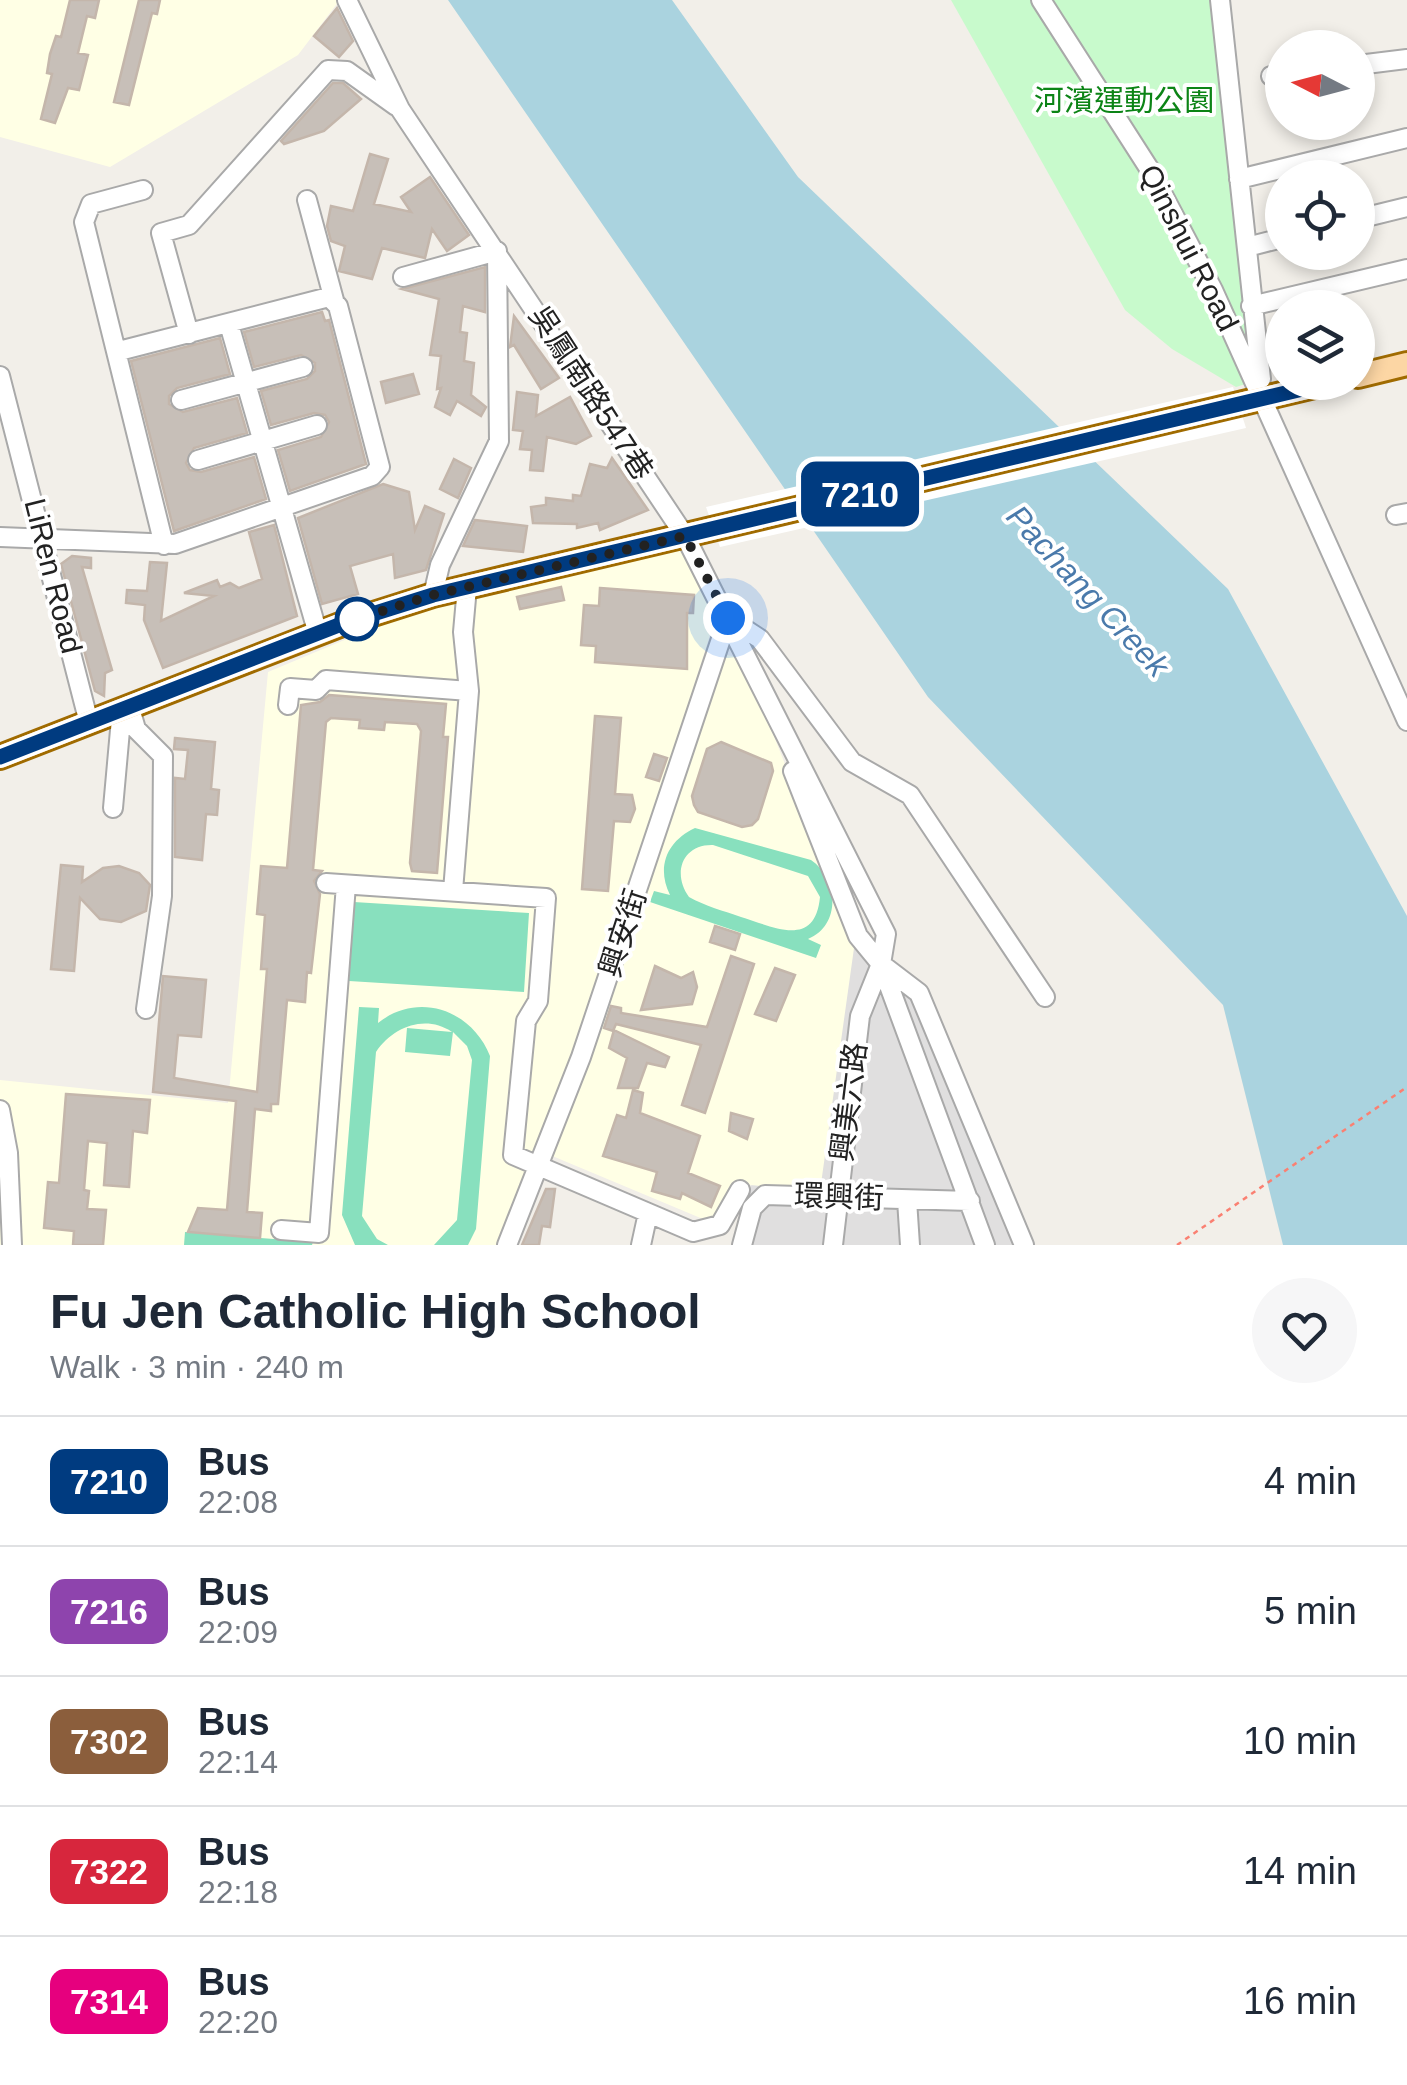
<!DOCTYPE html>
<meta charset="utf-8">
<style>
:root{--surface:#fff;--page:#f6f6f7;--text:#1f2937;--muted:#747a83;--line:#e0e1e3}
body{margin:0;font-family:Arial,"Noto Sans TC",sans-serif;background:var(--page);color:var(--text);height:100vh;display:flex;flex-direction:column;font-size:38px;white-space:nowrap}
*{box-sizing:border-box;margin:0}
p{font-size:32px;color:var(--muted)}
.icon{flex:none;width:55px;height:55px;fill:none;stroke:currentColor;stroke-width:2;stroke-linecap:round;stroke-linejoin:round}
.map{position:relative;height:1245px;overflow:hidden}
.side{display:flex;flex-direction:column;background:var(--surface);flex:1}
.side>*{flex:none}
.badge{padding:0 20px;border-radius:15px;font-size:35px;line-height:65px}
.needle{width:65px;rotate:276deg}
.buttons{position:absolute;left:1265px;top:30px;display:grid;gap:20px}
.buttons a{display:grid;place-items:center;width:110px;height:110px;border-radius:50%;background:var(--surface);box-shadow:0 5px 15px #0003;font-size:50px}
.you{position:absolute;width:50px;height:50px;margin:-25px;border:8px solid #fff;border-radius:50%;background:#1a73e8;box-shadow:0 0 0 15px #1a73e833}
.map>.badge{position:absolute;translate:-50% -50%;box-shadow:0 0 0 5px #fff}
.round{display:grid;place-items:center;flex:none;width:105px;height:105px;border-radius:52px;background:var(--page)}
.headline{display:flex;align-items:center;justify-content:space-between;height:170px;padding:0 50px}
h1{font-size:48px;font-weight:600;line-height:75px}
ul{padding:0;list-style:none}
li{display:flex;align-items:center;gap:30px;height:130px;padding:0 50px;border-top:2px solid var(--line)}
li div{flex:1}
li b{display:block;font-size:38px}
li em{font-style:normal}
li .badge{min-width:110px;font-weight:700;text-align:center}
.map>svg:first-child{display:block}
</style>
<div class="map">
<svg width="1407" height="1245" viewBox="0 0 1407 1245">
<rect width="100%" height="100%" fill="#f2efe9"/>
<!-- residential -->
<path fill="#e0dfdf" d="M844 942 902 969 961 1091 1014 1245H736L752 1183Z"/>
<!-- education -->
<path fill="#ffffe5" d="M0 0H339V1L298 55 110 167 0 137Z
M686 549 716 616 580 1045 502 1245H0V1080L228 1103 268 672 404 615Z
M721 654 743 658 855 941 820 1191 750 1185 722 1227 550 1155Z"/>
<!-- park -->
<path fill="#c8facc" d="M951 0H1216L1258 380 1236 387 1172 349 1125 310Z"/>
<!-- pitch -->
<path fill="#88e0be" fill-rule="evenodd" d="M695 828 811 860C839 879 841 926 808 939L821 945 816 958 650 902 654 891 670 895C656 867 667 841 695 828ZM713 845 808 876 820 897C815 949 774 927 741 917 724 911 705 906 689 897 672 874 682 844 713 845Z
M354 902 529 913 524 992 349 981Z
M359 1007 379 1008 378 1023C418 991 472 1010 490 1056L476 1229 468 1245H434L457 1220 472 1060 467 1046 453 1032 450 1056 405 1052 407 1028 452 1032C425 1014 393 1027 376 1052L362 1216 377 1239 388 1245H355L342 1215Z
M185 1232 313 1242 312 1245H184Z"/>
<!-- water -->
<path fill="#aad3df" d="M448 0H672L798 177 1228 589 1407 916V1245H1283L1223 1005 928 697Z"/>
<!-- pier -->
<path fill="#fff" d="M1233 387 1246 428 720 547 706 507Z"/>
<!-- building -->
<path fill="#c7bfb8" stroke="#c4b6ab" stroke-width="2.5" d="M70 0H99L95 18 87 16 78 53 88 55 79 90 68 88 55 123 41 119 52 74 47 73 50 54 56 36 61 37Z
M139 0H160L157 14 152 13 129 105 114 102Z
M337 8 353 41 339 57 314 36Z
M333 83H343L361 99 324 131 284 144 281 141Z
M370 154 388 159 374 204 411 212 401 197 430 177 469 235 447 251 432 229 425 258 382 248 372 279 339 271 345 246 331 241 327 226 331 206 353 211Z
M485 267V312L463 306 460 332 467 333 464 361 474 363 471 395 486 407 481 416 457 401 450 415 435 407 441 388 437 389 441 356 430 355 439 299 402 289Z
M322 312 325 321 329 320 366 464 290 491 278 450 321 437 329 422 325 415 314 413 271 425 261 391 307 379 315 371V363L301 355 254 367 244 332Z
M514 316 559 378 541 389 514 345 510 347Z
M220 338 230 374 177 388 169 396V404L183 412 237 398 247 433 194 448 186 463 190 470 201 472 254 457 266 499 174 531 131 361Z
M413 374 419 394 386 403 381 382Z
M517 392 538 395 536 416 570 397 591 436 576 444 547 437 543 471 530 470 532 450 520 449 523 431 513 430Z
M612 458 648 510 600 530 598 523 577 528V524L533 523 531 507 546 505V498L573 501V495L581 496 590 464 607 468Z
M454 459 471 468 458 498 440 489Z
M383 484 409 492 415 530 425 506 444 514 426 570 395 578 393 554 350 566 358 594 322 604 298 518Z
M475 520 527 526 523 552 463 546Z
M274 525 297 616 163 668 144 620 145 605 126 603 127 590 147 591 150 562 167 563 161 621 214 596 184 593 217 580 220 587 230 583 239 588 262 579 249 532Z
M72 556 91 558V568L82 567 112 670 105 673 104 696 95 691 61 564Z
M561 587 564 600 520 609 517 597Z
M600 588 694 595 693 613H687V669L595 662 596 646 581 645 584 605 599 606Z
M329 695 446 704 443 737H448L437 873 412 871 410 863 421 731 417 724 385 722 384 730 359 728 360 720 331 718 326 722 313 870 322 871 314 881 320 894 311 973 307 972 305 1002 287 1000 278 1104H271V1111L255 1109 247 1212 262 1213 260 1238 188 1232 198 1208 227 1210 236 1101 153 1092 163 976 206 980 201 1037 178 1035 174 1078 257 1092 267 969H261L265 915 257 914 261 866 287 868 301 705 320 702Z
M595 716 621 718 615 794 632 795 635 809 630 822 614 821 608 891 582 889Z
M175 738 215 742 211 789 219 790 217 815 206 814 202 860 175 857V778L185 779 188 750 174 749Z
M721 742 771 763 773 771 758 819 752 825 742 827 698 812 694 805 692 796 707 749Z
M654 754 667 758 659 781 646 777Z
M61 865 83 867 82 882 103 868 119 866 139 873 150 885 146 911 121 922 100 919 80 898 74 971 51 969Z
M715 926 740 934 735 950 710 942Z
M731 956 754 964 705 1113 682 1105 701 1045 616 1024 613 1031 604 1028 611 1006 621 1008V1013L707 1027Z
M655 966 681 978 693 972 697 987 692 1004 641 1010Z
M775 968 795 975 776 1021 755 1014Z
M614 1030 669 1057 665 1067 647 1063 638 1088H618L627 1058 609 1048Z
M633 1090 643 1093 640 1113 700 1136 688 1173 720 1186 711 1207 682 1193 680 1199 652 1191 657 1172 603 1156 617 1115 626 1118Z
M66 1094 150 1100 147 1133 133 1131 129 1187 104 1185 107 1143 88 1141 84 1190 89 1191 87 1209 106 1210 103 1245H73L74 1231 44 1228 48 1182 59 1183Z
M731 1113 753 1119 747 1139 729 1131Z
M546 1189H555L550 1227 542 1226 539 1245H522Z"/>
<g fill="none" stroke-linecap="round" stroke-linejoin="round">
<!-- minor casing -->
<g stroke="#a9a9a9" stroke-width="22">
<path id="minor" d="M347 0 400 109 685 536 886 934 881 964 985 1245
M1041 0 1150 170 1213 290 1407 721
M1220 0 1261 379
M1358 65 1407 59
M1271 76 1282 75
M1239 179 1407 138
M143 190 91 204 84 222 164 545
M307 200 334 300
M1358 219 1407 207
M1247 247 1282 238
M403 277 497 251 499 441 440 565 433 595
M1251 306 1407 269
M229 324 318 634
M189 334 161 233 189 225 328 70 347 71 396 106
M0 376 88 719
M181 400 303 367
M198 460 317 425
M1396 515 1407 513
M0 537 175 544 372 476 380 467 338 306 329 297 119 351
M728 618 760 639 852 762 910 795 1045 997
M129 705 136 729 163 756 162 896 146 1009
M288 705 290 688 316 690 326 680 469 691
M793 771 858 936 881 964 919 993 1024 1245
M113 808 122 708
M326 883 546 898 538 1001 526 1021 513 1155 693 1232 720 1225 740 1190
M453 891 469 691 463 632 467 587
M0 1110 8 1153 12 1245
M907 1200 910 1245
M281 1230 319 1233 346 885
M507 1245 581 1057 728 618
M641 1245 648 1213
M742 1245 752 1208 765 1195 970 1201
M833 1245 860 1016 881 964"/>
</g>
<!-- major casing -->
<g stroke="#a06b00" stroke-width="28">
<path id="major" d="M1358 376 1407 364
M0 757 345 623 433 595 1332 382"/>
</g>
<!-- path -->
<path stroke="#fa8072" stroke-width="2.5" stroke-dasharray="5 5" stroke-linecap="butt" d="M1177 1245 1407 1087"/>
<!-- minor -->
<use href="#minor" stroke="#fff" stroke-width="18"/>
<!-- major -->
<use href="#major" stroke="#fcd6a4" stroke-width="22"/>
</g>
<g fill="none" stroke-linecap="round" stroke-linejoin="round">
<!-- line casing -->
<g stroke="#fff" stroke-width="22">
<path id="line" d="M0 757 344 623 433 595 1332 382"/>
</g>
<!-- line -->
<use href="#line" stroke="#003b80" stroke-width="15"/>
<!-- walk -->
<path stroke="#222" stroke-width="10" stroke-dasharray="0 18" d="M357 619 344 623 433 595 685 536 728 618"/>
</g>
<!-- markers -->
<circle fill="#fff" stroke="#003b80" stroke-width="5" cx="357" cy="619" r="20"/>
<g text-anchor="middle" stroke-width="8" stroke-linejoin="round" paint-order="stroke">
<!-- park labels -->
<g font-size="30" fill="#0c8416" stroke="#fff">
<text x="1124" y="111">河濱運動公園</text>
</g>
<!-- street labels -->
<g font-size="30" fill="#222" stroke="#fff">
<text transform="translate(1189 248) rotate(63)" y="10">Qinshui Road</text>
<text transform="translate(591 393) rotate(57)" y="10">吳鳳南路547巷</text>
<text transform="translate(53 576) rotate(76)" y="10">LiRen Road</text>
<text transform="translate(623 933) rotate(-72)" y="10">興安街</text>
<text transform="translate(849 1102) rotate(-83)" y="10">興美六路</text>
<text transform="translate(839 1197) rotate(2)" y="10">環興街</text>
</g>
<!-- water labels -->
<g font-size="32" font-style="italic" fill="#4a7aab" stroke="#fff">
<text transform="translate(1088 591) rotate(47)" y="11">Pachang Creek</text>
</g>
</g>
</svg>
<div class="buttons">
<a><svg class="needle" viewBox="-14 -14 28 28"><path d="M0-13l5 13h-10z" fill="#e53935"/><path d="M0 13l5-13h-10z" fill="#747a83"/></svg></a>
<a><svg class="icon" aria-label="locate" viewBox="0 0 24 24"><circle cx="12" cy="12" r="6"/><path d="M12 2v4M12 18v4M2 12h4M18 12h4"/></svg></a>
<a><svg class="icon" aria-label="layers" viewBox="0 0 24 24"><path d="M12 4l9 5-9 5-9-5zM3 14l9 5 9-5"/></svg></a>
</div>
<div class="you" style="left:728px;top:618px"></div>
<b class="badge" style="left:860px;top:494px;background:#003b80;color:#fff">7210</b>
</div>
<section class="side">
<div class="headline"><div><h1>Fu Jen Catholic High School</h1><p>Walk · 3 min · 240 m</p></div><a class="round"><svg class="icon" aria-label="heart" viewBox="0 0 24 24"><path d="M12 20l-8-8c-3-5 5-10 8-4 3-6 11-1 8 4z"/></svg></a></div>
<ul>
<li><span class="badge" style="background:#003b80;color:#fff">7210</span><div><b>Bus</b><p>22:08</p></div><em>4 min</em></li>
<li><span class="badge" style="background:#8e44ad;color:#fff">7216</span><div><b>Bus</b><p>22:09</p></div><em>5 min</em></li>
<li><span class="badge" style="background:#8b5e3c;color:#fff">7302</span><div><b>Bus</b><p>22:14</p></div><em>10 min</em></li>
<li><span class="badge" style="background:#d7263d;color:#fff">7322</span><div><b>Bus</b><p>22:18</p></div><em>14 min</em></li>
<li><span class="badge" style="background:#e6007e;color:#fff">7314</span><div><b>Bus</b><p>22:20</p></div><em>16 min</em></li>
</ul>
</section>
